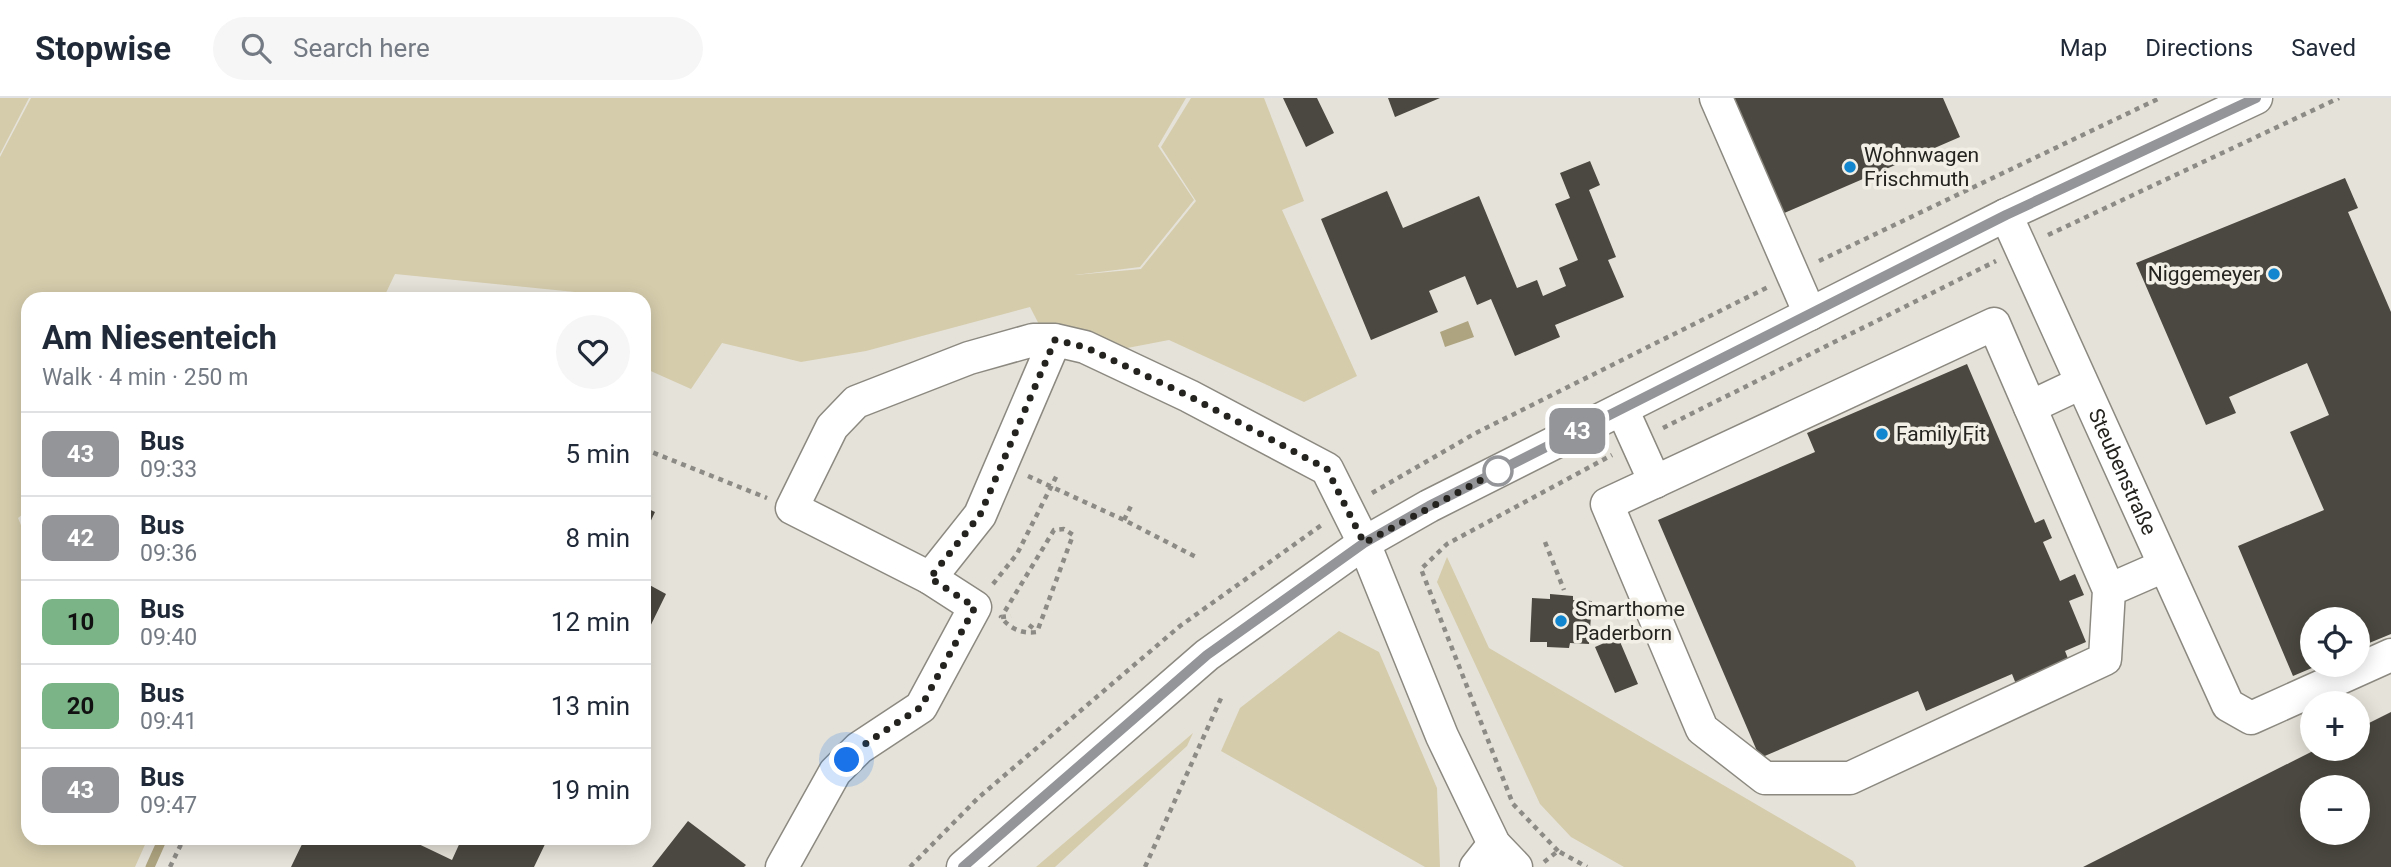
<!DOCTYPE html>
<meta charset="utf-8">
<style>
:root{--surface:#fff;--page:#f6f6f7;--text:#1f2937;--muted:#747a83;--line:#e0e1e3}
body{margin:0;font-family:Roboto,sans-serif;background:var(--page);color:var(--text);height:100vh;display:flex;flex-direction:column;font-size:26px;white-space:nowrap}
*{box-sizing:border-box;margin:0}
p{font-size:23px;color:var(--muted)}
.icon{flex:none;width:38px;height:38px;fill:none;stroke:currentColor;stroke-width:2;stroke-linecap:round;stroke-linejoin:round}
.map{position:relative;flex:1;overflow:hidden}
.side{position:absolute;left:21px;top:194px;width:630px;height:553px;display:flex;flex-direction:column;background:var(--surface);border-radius:21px;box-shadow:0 4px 18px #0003}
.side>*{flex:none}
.badge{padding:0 14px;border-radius:10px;font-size:24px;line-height:46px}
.buttons{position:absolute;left:2300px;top:509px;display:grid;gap:14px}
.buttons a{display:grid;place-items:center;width:70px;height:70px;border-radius:50%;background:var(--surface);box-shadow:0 4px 18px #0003;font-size:35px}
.you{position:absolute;width:35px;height:35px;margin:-18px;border:5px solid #fff;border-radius:50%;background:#1a73e8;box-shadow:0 0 0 10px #1a73e833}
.map>.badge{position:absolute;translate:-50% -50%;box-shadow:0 0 0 4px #fff}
.round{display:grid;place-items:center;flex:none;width:74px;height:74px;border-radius:37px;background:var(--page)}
.overview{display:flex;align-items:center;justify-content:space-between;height:119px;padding:0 21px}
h1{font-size:33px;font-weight:700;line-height:52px}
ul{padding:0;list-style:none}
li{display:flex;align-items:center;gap:21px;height:84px;padding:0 21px;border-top:2px solid var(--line)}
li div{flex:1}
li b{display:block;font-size:26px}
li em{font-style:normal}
li .badge{min-width:77px;font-weight:700;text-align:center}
header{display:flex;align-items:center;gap:42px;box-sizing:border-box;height:98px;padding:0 35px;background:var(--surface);border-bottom:2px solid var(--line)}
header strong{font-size:33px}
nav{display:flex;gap:38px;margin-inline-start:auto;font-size:24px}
.search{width:490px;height:63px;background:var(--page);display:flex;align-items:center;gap:18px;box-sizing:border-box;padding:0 24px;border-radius:38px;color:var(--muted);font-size:26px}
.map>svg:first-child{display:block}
</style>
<header>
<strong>Stopwise</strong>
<div class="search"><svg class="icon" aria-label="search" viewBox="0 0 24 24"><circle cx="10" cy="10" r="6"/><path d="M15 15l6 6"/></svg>Search here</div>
<nav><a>Map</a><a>Directions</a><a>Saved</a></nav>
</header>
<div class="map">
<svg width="2391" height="769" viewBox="0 0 2391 769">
<rect width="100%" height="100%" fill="#e5e2d9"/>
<!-- green -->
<path fill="#d5ccac" d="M0 0H29L0 56Z
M31 0H1186L1158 48 1194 102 1140 169 1075 177 1141 171 1196 103 1161 49 1191 0H1264L1304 103 1282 112 1357 278 1304 304 1169 242 1122 251 1045 238 1030 209 866 253 801 264 722 245 691 291 644 270V201L395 176 383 201H28V412L18 420 28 444V740H148L135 769H0V59Z
M1447 459 1489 550 1853 763 1856 769H1624L1571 739 1540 706 1437 484Z
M1339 533 1379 554 1437 690 1440 769H1425L1221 653 1240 610Z
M1193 635 1187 648 1055 769H1036Z"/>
<!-- water -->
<path fill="#aea480" d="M1468 223 1474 239 1445 249 1440 234Z"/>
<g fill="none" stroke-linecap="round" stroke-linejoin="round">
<!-- stream -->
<path stroke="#aea480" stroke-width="9" d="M150 769 163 740"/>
</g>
<!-- building -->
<path fill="#4a4840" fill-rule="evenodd" d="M1283 0H1317L1334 35 1306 49Z
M1388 0H1440L1395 19Z
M1732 0H1943L1960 39 1782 116Z
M1590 63 1600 87 1589 92 1616 159 1608 162 1624 199 1555 227 1560 239 1515 258 1491 201 1477 207 1465 178 1429 193 1438 214 1371 242 1321 121 1387 93 1403 130 1479 98 1517 190 1537 182 1543 198 1566 188 1559 170 1578 162 1555 106 1570 100 1560 75Z
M2345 80 2358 110 2348 114 2391 214V536L2357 550V522H2312V567H2319L2293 578 2238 448 2324 412 2290 334 2329 317 2307 265 2229 299 2236 315 2206 327 2136 165Z
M1967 266 2035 425 2044 421 2052 440 2043 444 2060 483 2075 476 2084 497 2069 503 2086 544 2065 553 2069 563 2016 586 2012 576 1926 613 1918 593 1760 660 1658 422 1815 354 1807 335Z
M644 409 655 414 644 437Z
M644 484 666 496 644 541Z
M1550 496 1573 498V502L1592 503 1589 546 1570 545 1569 550 1547 549V544H1530L1532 500 1550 501Z
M1618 539 1638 586 1615 595 1595 549Z
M2391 614V769H2083L2317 651H2357V631ZM2312 690H2357V735H2312Z
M688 723 746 767 744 769H652Z
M305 740H406L452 762 462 740H548L534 769H291Z"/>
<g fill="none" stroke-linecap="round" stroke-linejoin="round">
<!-- minor casing -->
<g stroke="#8b8980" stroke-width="35">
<g id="minor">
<path d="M1716 0 1810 216"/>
<path id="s1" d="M2006 117 2228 607 2251 620 2391 557"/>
<path d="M1055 242 980 417 930 480 792 410 832 329 856 304 969 260 1033 242H1055L1085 249 1189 298 1327 371 1364 445 1442 638 1494 746 1516 769"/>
<path d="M2030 309 2081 285"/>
<path d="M1622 311 1655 384"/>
<path d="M2109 492 2105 561 1850 680H1765L1702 631 1607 406 1994 226 2109 492 2164 468"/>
<path d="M782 769 835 674 859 650 921 609 975 509 930 480"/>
<path d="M963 769 1207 557 1364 445 1429 408 2006 117 2256 0"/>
<path d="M1476 769 1494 746"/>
</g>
</g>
<!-- path -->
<path stroke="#8d8b85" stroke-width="4.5" stroke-dasharray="5 5" stroke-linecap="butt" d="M2048 137 2339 0
M1819 163 2160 0
M1663 330 1996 163
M644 351 767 400
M1028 378 1124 422 1198 460
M1372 395 1474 336 1768 189
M1124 422 1131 408
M1545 444 1564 492
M993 486 1017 456 1058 375
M1005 513 1054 432 1064 431 1073 437 1037 534C1022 536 1010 531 1001 519L1011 518
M1029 527 1037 533
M1558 753 1513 706 1421 471 1447 446 1612 357
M1544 764 1558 753 1587 769
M170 769 184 740
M910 769 978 700 1180 528 1323 426
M1145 769 1222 598"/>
<!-- minor -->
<use href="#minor" stroke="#fff" stroke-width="32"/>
</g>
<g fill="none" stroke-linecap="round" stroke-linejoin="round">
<!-- line casing -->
<g stroke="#fff" stroke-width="16">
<path id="line" d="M963 769 1207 557 1364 445 1429 408 2006 117 2256 0"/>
</g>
<!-- line -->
<use href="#line" stroke="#949599" stroke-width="10"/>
<!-- walk -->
<path stroke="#24231f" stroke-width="7" stroke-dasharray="0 12.6" d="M847 662 859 650 921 609 975 509 930 480 980 417 1055 242 1085 249 1189 298 1327 371 1364 445 1498 373"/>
</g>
<!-- markers -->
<g fill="#1286ce" stroke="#f2f0e6" stroke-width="2.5">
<circle cx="1850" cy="69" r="7"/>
<circle cx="2274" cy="176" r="7"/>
<circle cx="1882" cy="336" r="7"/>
<circle cx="1561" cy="523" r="7"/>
</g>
<circle fill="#fff" stroke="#949599" stroke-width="3.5" cx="1498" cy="373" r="14"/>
<g text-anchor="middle" stroke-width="7" stroke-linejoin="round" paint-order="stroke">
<!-- poi labels -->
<g font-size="21" fill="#24231f" stroke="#f2f0e6" text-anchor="start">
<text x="1864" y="64">Wohnwagen<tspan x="1864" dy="24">Frischmuth</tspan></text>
<text x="2260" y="183" text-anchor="end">Niggemeyer</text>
<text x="1896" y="343">Family Fit</text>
<text x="1575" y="518">Smarthome<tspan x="1575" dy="24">Paderborn</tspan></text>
</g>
<!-- street labels -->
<g font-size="21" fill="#24231f" stroke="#f2f0e6">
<text dy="7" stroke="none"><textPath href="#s1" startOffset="282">Steubenstraße</textPath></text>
</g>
</g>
</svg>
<div class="buttons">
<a><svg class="icon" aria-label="locate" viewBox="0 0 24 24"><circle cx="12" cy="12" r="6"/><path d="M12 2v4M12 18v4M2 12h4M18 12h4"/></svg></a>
<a>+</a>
<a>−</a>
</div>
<div class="you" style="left:847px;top:662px"></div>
<b class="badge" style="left:1577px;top:333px;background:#949599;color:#fff">43</b>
<section class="side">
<div class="overview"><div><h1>Am Niesenteich</h1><p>Walk · 4 min · 250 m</p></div><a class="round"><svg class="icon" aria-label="heart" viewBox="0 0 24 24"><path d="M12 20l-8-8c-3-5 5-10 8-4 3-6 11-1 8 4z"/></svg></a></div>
<ul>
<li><span class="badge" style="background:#949599;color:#fff">43</span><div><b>Bus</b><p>09:33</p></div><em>5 min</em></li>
<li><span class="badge" style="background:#949599;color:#fff">42</span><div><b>Bus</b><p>09:36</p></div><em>8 min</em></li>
<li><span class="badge" style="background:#7bb587;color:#111">10</span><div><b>Bus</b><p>09:40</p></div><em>12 min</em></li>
<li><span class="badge" style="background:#7bb587;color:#111">20</span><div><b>Bus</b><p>09:41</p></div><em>13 min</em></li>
<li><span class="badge" style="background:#949599;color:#fff">43</span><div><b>Bus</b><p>09:47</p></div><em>19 min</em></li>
</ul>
</section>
</div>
